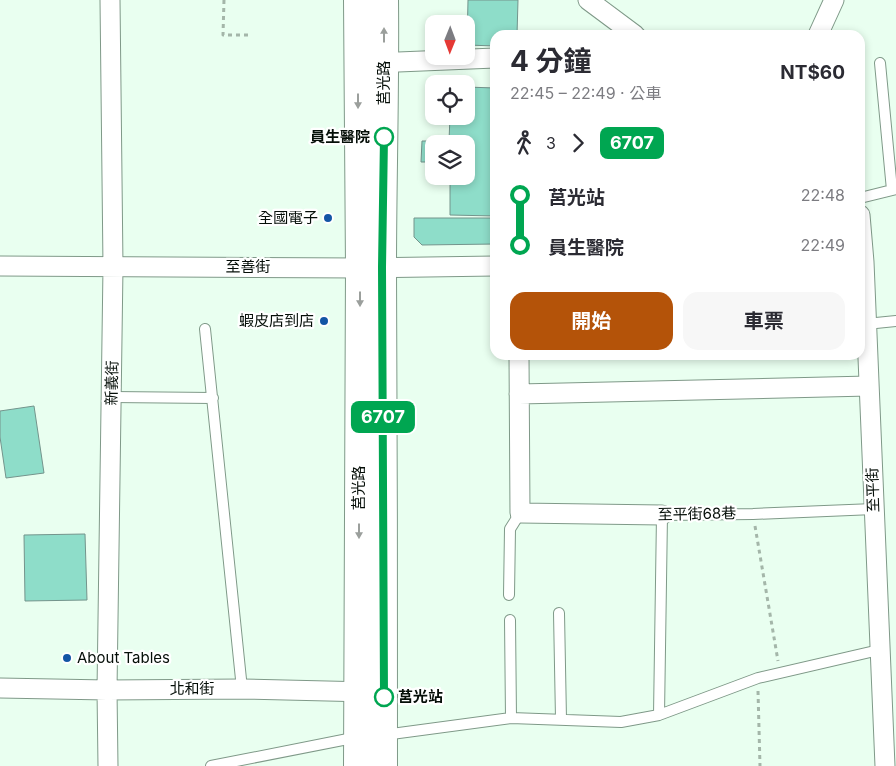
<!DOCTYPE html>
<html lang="zh-TW">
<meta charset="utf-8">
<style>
:root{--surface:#fff;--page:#f7f7f7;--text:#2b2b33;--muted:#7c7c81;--accent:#b45309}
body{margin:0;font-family:Inter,"Noto Sans TC",sans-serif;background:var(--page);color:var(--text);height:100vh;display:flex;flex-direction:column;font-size:19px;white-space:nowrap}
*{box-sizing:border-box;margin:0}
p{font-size:16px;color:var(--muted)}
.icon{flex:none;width:28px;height:28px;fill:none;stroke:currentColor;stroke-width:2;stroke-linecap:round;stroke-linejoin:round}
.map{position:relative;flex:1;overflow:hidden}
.details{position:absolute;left:490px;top:30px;width:375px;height:330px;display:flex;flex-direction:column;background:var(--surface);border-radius:15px;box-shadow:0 2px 8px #0003}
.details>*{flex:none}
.badge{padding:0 10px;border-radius:8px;font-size:18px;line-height:32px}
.needle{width:32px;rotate:181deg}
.buttons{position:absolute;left:425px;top:15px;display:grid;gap:10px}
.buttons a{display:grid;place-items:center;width:50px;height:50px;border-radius:10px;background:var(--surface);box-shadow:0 2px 8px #0003;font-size:25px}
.map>.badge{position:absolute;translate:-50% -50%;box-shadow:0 0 0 2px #fff}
.legs{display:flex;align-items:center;gap:8px;height:55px;padding:0 20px;font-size:16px}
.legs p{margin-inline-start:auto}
.overview{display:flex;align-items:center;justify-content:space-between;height:85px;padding:0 20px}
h1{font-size:28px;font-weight:700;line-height:38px}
.button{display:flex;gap:10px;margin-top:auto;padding:10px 20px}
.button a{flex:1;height:58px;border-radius:15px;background:var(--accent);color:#fff;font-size:20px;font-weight:700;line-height:58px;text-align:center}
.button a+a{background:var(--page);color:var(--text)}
ul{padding:0 20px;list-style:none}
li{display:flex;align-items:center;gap:18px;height:50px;font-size:19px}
li i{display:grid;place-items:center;width:8px;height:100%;margin:0 6px;background:currentColor}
li i::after{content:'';width:12px;height:12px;margin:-6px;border:4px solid;border-radius:50%;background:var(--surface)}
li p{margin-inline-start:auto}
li:first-child i{background:linear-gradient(#0000 50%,currentColor 0)}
li:last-child i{background:linear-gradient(currentColor 50%,#0000 0)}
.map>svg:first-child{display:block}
</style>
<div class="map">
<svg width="896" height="766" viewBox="0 0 896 766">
<rect width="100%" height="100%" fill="#e9fff0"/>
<!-- building -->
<path fill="#8eddc9" stroke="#74948c" d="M468 0H518L517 35H495V46L467 45Z
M466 87 495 88V216L450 215V176H466V144H434V162H421L422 141H449L450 116H466Z
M414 218H495V244L422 245 414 237Z
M34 406 44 473 6 478 0 437V411Z
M85 534 87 600 25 601 24 535Z"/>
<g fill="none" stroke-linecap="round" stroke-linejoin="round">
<!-- service casing -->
<g stroke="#7f9988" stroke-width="12">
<path id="service" d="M880 63 892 190
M860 198 896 189
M866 324 896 321
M205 329 242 689
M112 397 213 398
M509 595 510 529 520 513
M559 613 561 719
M510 620 511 718
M659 715 662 515 753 514 874 509
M384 735 511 718 621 722 659 715 758 678 879 650
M211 766 358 737"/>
</g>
<!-- minor casing -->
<g stroke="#7f9988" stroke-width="21">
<path id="minor" d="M588 0 635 35
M818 35 834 0
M374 63 495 58
M860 215 864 262 885 766
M0 266 360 268 495 266
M519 355 520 513 662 515
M519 394 869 386
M0 688 107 690 242 689 369 692
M108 766 107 690 113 267 110 0"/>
</g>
<!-- primary casing -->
<g stroke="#7f9988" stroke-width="30">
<path id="primary" d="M358 0 360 268 358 766
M383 766C384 600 382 435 382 269 382 180 385 90 384 0"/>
</g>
<!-- path -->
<path stroke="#a4b6a9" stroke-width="3" stroke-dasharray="4 4" stroke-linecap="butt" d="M224 0 223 35H250
M755 526 778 661
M758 691 760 766"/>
<!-- service -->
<use href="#service" stroke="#fff" stroke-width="10"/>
<!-- minor -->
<use href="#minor" stroke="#fff" stroke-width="19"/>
<!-- primary -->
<use href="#primary" stroke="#fff" stroke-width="28"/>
</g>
<!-- one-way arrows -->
<defs><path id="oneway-solid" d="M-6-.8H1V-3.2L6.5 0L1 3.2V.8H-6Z" transform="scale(1.25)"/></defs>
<g fill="#9b9f9c">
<use href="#oneway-solid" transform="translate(384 35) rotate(-90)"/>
<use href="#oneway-solid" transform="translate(358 101) rotate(90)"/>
<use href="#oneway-solid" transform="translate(360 299) rotate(90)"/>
<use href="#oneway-solid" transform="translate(359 531) rotate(90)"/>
</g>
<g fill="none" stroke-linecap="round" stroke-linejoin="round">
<!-- line-1 casing -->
<g stroke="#fff" stroke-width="11">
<path id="line-1" d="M384 137 382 267 384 697"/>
</g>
<!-- line-1 -->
<use href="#line-1" stroke="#00a651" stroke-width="8"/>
</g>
<!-- markers -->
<g fill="#fff" stroke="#00a651" stroke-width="2.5">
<circle cx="384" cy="137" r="9"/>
<circle cx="384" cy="697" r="9"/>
</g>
<g fill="#1355a5" stroke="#fff" stroke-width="2">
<circle cx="328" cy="218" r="5"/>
<circle cx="324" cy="321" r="5"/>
<circle cx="67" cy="658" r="5"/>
</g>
<g text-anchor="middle" stroke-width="4.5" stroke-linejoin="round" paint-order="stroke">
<!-- street labels -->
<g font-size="15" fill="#050e08" stroke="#fff">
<text transform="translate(384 83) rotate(-90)" y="5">莒光路</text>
<text x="248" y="272">至善街</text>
<text transform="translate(112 383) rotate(-89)" y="5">新義街</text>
<text transform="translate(359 488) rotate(-90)" y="5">莒光路</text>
<text transform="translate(873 490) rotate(-92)" y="5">至平街</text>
<text transform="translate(697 514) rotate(-1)" y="5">至平街68巷</text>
<text x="192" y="694">北和街</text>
</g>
<!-- stop labels -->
<g font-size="15" font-weight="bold" fill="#050e08" stroke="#fff" text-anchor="end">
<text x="370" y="142">員生醫院</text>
<text x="398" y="702" text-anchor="start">莒光站</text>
</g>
<!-- poi labels -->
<g font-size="15" fill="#050e08" stroke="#fff" text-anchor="end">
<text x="318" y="223">全國電子</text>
<text x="314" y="326">蝦皮店到店</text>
<text x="77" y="663" text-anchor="start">About Tables</text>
</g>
</g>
</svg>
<div class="buttons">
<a><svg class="needle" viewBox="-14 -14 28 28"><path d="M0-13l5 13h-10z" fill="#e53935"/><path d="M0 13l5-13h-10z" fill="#7c7c81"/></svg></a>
<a><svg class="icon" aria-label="locate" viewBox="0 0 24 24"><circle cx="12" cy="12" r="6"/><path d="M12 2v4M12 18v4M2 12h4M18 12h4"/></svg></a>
<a><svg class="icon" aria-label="layers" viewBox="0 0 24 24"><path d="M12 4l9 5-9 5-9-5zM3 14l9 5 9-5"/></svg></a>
</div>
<b class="badge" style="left:383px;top:417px;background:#00a651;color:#fff">6707</b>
<section class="details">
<div class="overview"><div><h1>4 分鐘</h1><p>22:45 – 22:49 · 公車</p></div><b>NT$60</b></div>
<div class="legs"><svg class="icon" aria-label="walk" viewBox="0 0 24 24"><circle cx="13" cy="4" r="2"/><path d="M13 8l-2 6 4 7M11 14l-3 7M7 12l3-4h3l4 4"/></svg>3<svg class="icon" aria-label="forward" viewBox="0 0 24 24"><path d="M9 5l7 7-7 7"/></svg><b class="badge" style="background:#00a651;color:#fff">6707</b></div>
<ul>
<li><i style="color:#00a651"></i><b>莒光站</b><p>22:48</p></li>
<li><i style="color:#00a651"></i><b>員生醫院</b><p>22:49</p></li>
</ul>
<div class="button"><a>開始</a><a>車票</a></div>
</section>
</div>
